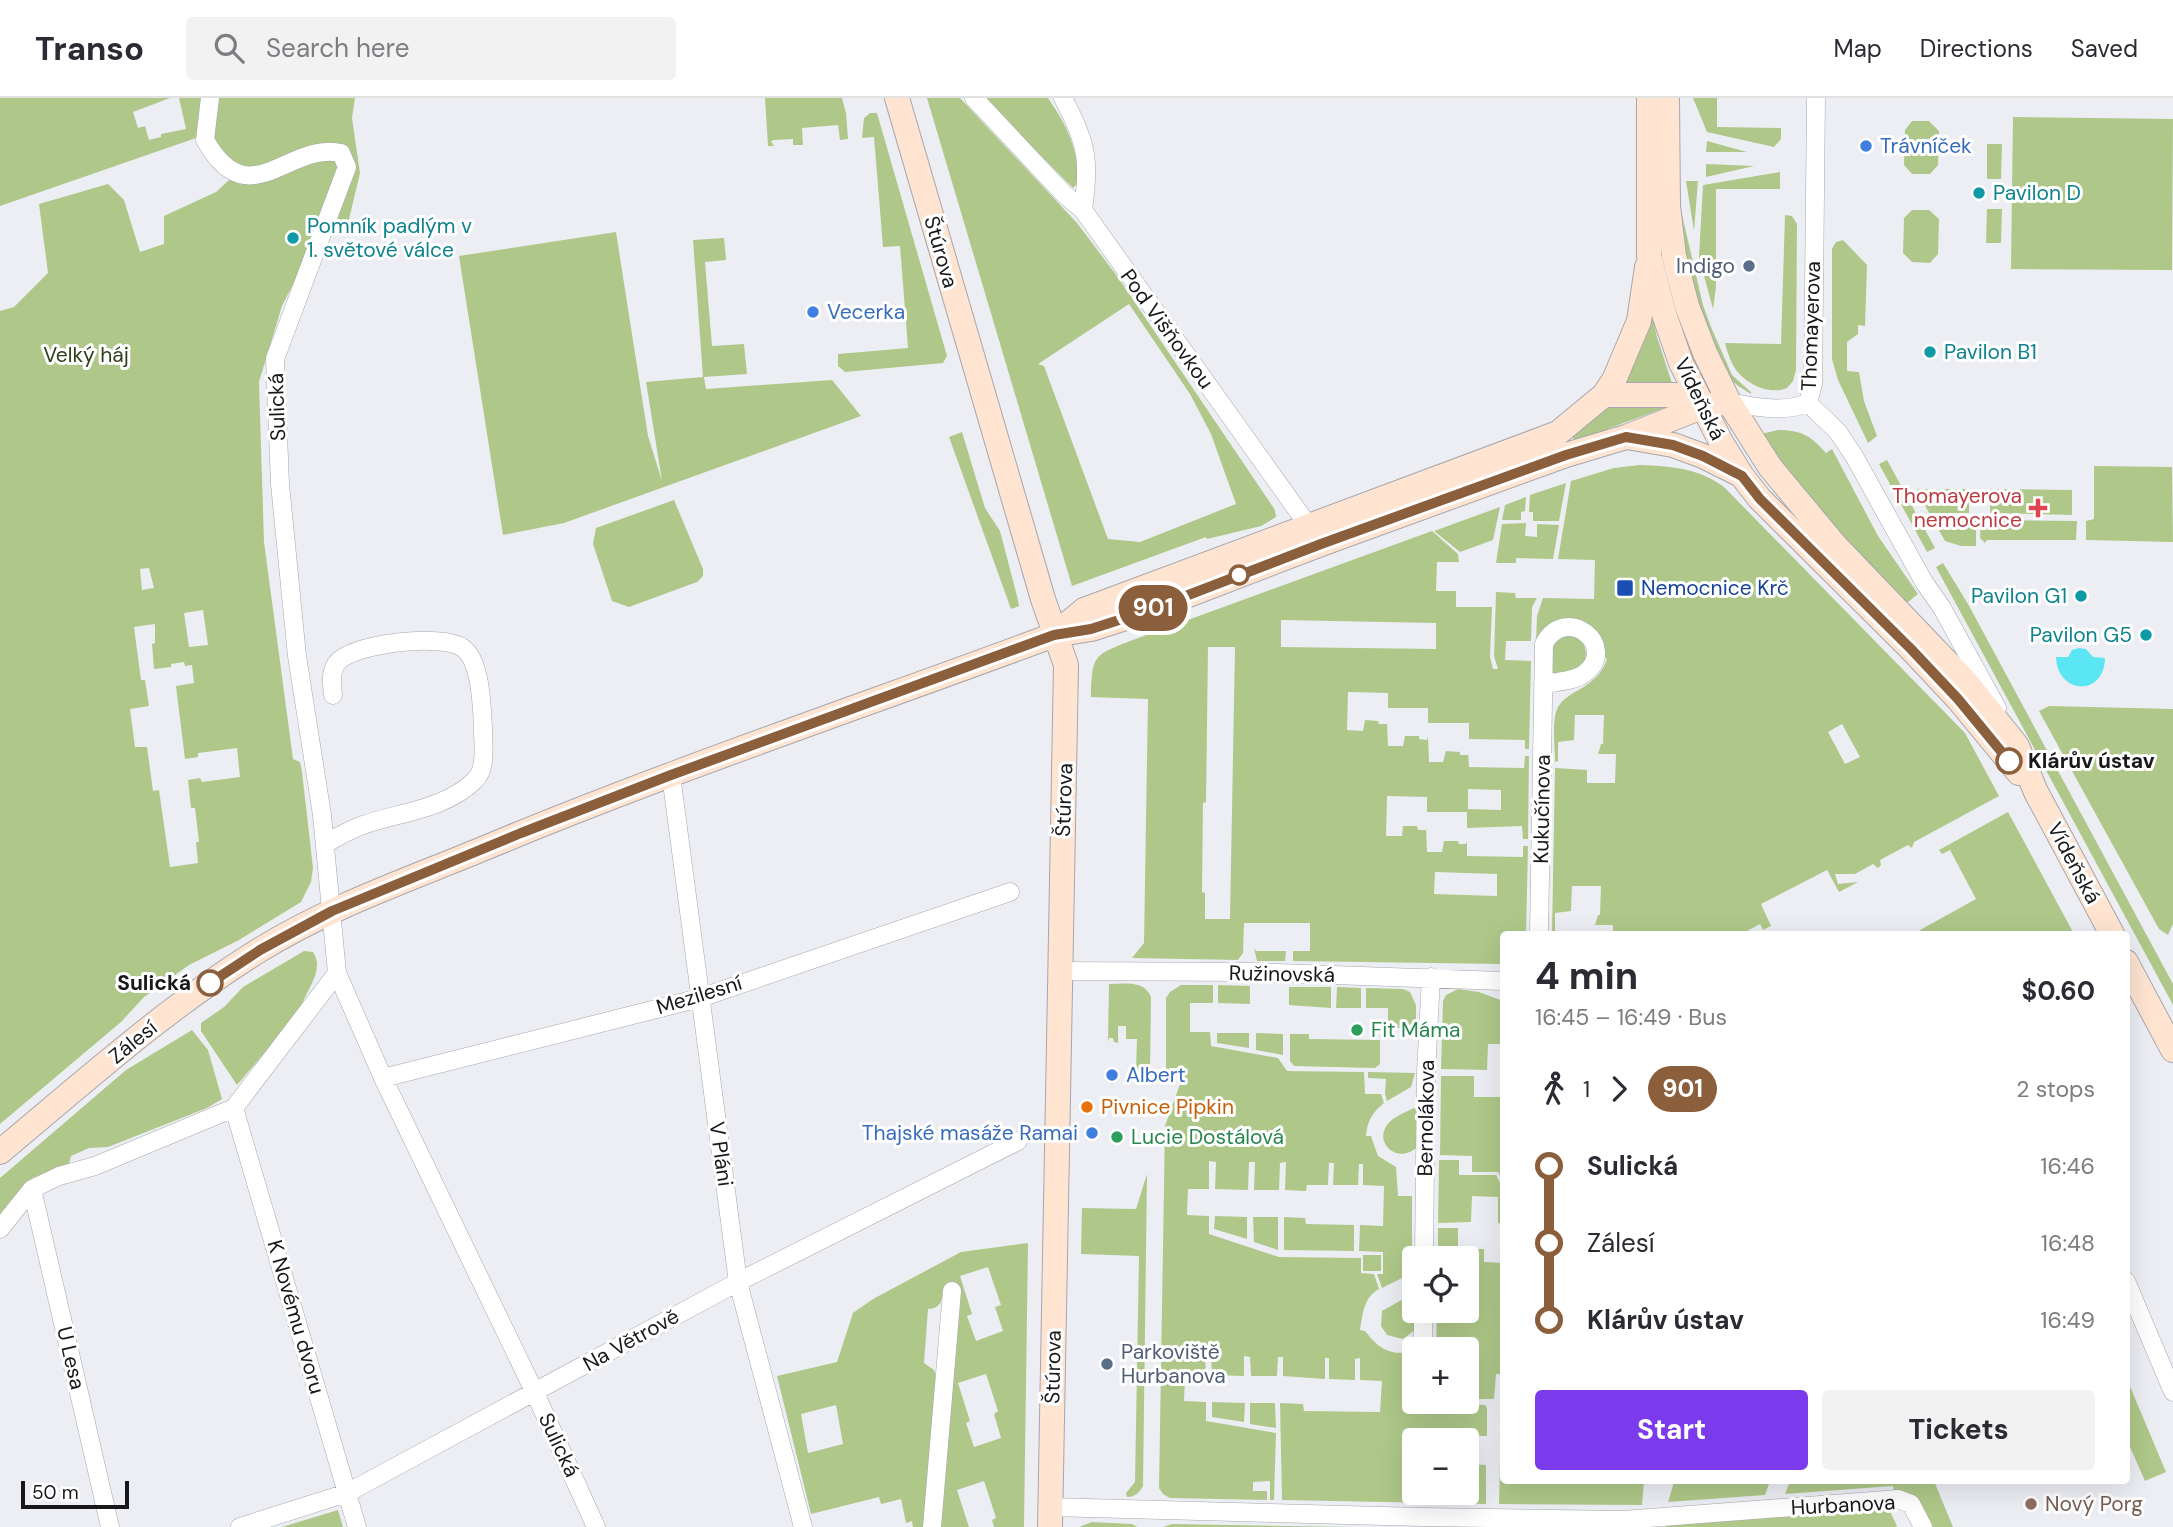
<!DOCTYPE html>
<meta charset="utf-8">
<style>
:root{--surface:#fff;--page:#f2f2f3;--text:#2b2b33;--muted:#7c7c81;--line:#e1e1e2;--accent:#7c3aed}
body{margin:0;font-family:"DM Sans",sans-serif;background:var(--page);color:var(--text);height:100vh;display:flex;flex-direction:column;font-size:26px;white-space:nowrap}
*{box-sizing:border-box;margin:0}
p{font-size:23px;color:var(--muted)}
.icon{flex:none;width:38px;height:38px;fill:none;stroke:currentColor;stroke-width:2;stroke-linecap:round;stroke-linejoin:round}
.map{position:relative;flex:1;overflow:hidden}
.details{position:absolute;left:1500px;top:833px;width:630px;height:553px;display:flex;flex-direction:column;background:var(--surface);border-radius:7px;box-shadow:0 7px 28px #0002}
.details>*{flex:none}
.badge{padding:0 14px;border-radius:23px;font-size:24px;line-height:46px}
.fabs{position:absolute;left:1402px;top:1148px;display:grid;gap:14px}
.fabs a{display:grid;place-items:center;width:77px;height:77px;border-radius:7px;background:var(--surface);box-shadow:0 7px 28px #0002;font-size:35px}
.scale{position:absolute;left:21px;bottom:18px;width:108px;box-sizing:border-box;padding-left:7px;border:4px solid #18181b;border-top:0;font-size:19px;line-height:24px;white-space:nowrap;color:#18181b;-webkit-text-stroke:5px #fff;paint-order:stroke}
.map>.badge{position:absolute;translate:-50% -50%;box-shadow:0 0 0 4px #fff}
.legs{display:flex;align-items:center;gap:10px;height:77px;padding:0 35px;font-size:23px}
.legs p{margin-inline-start:auto}
.headline{display:flex;align-items:center;justify-content:space-between;height:119px;padding:0 35px}
h1{font-size:38px;font-weight:700;line-height:52px}
.cta{display:flex;gap:14px;margin-top:auto;padding:14px 35px}
.cta a{flex:1;height:80px;border-radius:7px;background:var(--accent);color:#fff;font-size:28px;font-weight:700;line-height:80px;text-align:center}
.cta a+a{background:var(--page);color:var(--text)}
ul{padding:0 35px;list-style:none}
li{display:flex;align-items:center;gap:24px;height:77px;font-size:26px}
li i{display:grid;place-items:center;width:10px;height:100%;margin:0 9px;background:currentColor}
li i::after{content:'';width:18px;height:18px;margin:-9px;border:5px solid;border-radius:50%;background:var(--surface)}
li p{margin-inline-start:auto}
li:first-child i{background:linear-gradient(#0000 50%,currentColor 0)}
li:last-child i{background:linear-gradient(currentColor 50%,#0000 0)}
header{display:flex;align-items:center;gap:42px;box-sizing:border-box;height:98px;padding:0 35px;background:var(--surface);border-bottom:2px solid var(--line)}
header strong{font-size:33px}
nav{display:flex;gap:38px;margin-inline-start:auto;font-size:24px}
.search{width:490px;height:63px;background:var(--page);display:flex;align-items:center;gap:18px;box-sizing:border-box;padding:0 24px;border-radius:7px;color:var(--muted);font-size:26px}
.map>svg:first-child{display:block}
</style>
<header>
<strong>Transo</strong>
<div class="search"><svg class="icon" aria-label="search" viewBox="0 0 24 24"><circle cx="10" cy="10" r="6"/><path d="M15 15l6 6"/></svg>Search here</div>
<nav><a>Map</a><a>Directions</a><a>Saved</a></nav>
</header>
<div class="map">
<svg width="2173" height="1429" viewBox="0 0 2173 1429">
<rect width="100%" height="100%" fill="#edeef4"/>
<!-- green -->
<path fill="#afc889" fill-rule="evenodd" d="M0 0H170L133 14 138 30 145 28 149 42 161 39V36L186 31 179 0H202L196 40 0 108Z
M214 0H355L352 20 360 75 346 134 316 141 282 208 259 284 264 444 293 661 300 664 302 674 313 770 311 784 301 804 239 842 189 867 144 899 121 924 0 1026V213L14 209 48 175 39 106 108 86 124 102 140 154 164 146V118L216 94 230 81 232 67C207 42 206 34 214 0ZM149 470 154 490 142 492 140 471ZM203 512 208 547 189 549 184 515ZM155 526V545L152 546 154 571 171 569V566L184 564 185 568 192 567 194 585 176 588 185 661 198 659V655L237 650 240 679 202 684 200 680 188 682 191 710H195L199 744H196L198 765 170 769 159 692 153 693 147 649H135L130 611 149 608 145 582H141L134 529Z
M765 0H842L846 15 848 41 840 42 838 27 802 30 803 47H793V41L774 42 771 43 774 48H768Z
M927 0H960L1077 125 1117 178 1275 412 1276 419 1261 428 1207 441 1206 439 1072 488ZM1129 206 1190 296 1211 336 1236 406 1140 444 1108 441 1044 268 1038 266Z
M983 0H1048C1069 31 1075 46 1080 83L1073 90Z
M1693 0H1717V29L1781 30V41L1774 49 1707 34Z
M870 15H877L947 258 943 265 845 274 838 268V256L908 250 900 148 883 149 874 39 862 40 864 20Z
M2013 19 2173 21 2172 172 2011 171Z
M1912 23H1929L1939 33 1938 67 1930 76H1912L1904 67 1905 32Z
M1707 43 1747 54H1706Z
M1987 46H2002L2001 81H1987Z
M1706 66 1754 68 1706 79Z
M1780 74V91H1716V189L1713 211 1699 159 1703 87Z
M1686 83H1698L1694 133Z
M1680 108 1703 207 1711 229 1732 277 1751 294V296C1743 291 1735 287 1729 279 1724 272 1721 263 1718 255 1698 213 1677 155 1680 108Z
M1987 111H2002L2001 145H1986Z
M1912 112H1929L1939 121 1938 156 1930 165 1912 164 1903 155 1904 120Z
M1785 117 1792 118 1797 126 1796 272 1793 283 1787 290C1768 298 1742 284 1733 267 1729 260 1727 252 1725 245L1781 246Z
M616 134 648 338 662 383 646 284 703 279 693 142 724 140 726 162 705 164 712 248 744 246 747 276 704 279 706 291 832 282 861 318 564 425 503 437 459 158Z
M1843 142 1867 167 1865 228 1858 227V236L1847 244V273L1859 274 1864 303 1877 338 1868 345 1838 282 1832 261V151L1836 144Z
M1650 208 1657 239 1672 285 1623 287Z
M1683 303 1575 343 1570 336 1608 304Z
M1778 332C1802 332 1811 338 1826 355L1832 351 1878 438 1918 496 1903 508 1803 395 1761 336Z
M962 334 985 410 1000 433 1017 498 1019 508 1011 511 949 339Z
M1887 362 1935 450 1927 454 1879 366Z
M1640 367C1670 368 1699 370 1724 389L1965 635 1999 698 1914 744 1912 750 1908 747 1880 762 1881 767 1878 770 1873 766 1855 776H1835L1838 786 1858 784 1839 794 1827 772 1761 806 1771 828 1763 832 1760 826 1745 834 1746 836H1613V827H1595L1598 817H1600L1601 788H1572L1571 813 1555 815V835H1552L1555 670 1587 672V685H1615L1616 656H1598L1601 646H1603L1604 617H1575L1574 642 1558 644V663L1555 664C1555 648 1552 629 1556 614 1563 591 1597 593 1607 561L1601 555 1590 531 1536 544 1537 518 1543 500 1594 501 1595 462 1558 461 1571 383 1614 370ZM1842 626 1860 659 1845 666 1828 634Z
M2094 368 2172 369 2173 444 2086 442V423L2094 421Z
M1566 385 1559 423H1533V414H1529L1530 397Z
M1917 391H1969V415H1929Z
M1990 391 2072 392V417L1990 415Z
M1526 399 1525 413 1521 414V422H1502L1505 407Z
M674 402 703 471V478L697 484 629 509 612 503 593 446 596 430Z
M1500 409 1493 442 1460 454 1434 433Z
M1933 422H1976V448H1961L1945 443Z
M1981 422 2077 423 2076 442H1987L1985 445 1980 440Z
M1526 425 1525 438 1537 439V426L1559 427 1553 461 1516 460V465H1496L1502 426Z
M1432 433 1458 456 1459 464H1437L1436 493H1456V509H1492L1490 559 1493 571H1498L1494 558 1496 494 1515 495 1516 500H1537L1532 509 1531 543H1506L1505 562 1531 563 1529 651H1525V642L1469 641V625H1428V610H1388V595L1348 594 1347 632 1363 633 1365 622 1378 623 1379 626H1387V623L1388 648H1403L1405 638H1419V641L1427 642 1428 638 1429 664H1443L1446 653 1460 654V657H1468V654L1469 669 1524 670 1525 658H1529L1528 741H1523L1522 728 1467 730V714H1427V699L1387 698 1386 738H1402L1403 728H1417L1418 732H1426V728L1427 754H1442L1444 743H1458L1459 746H1466L1467 743V758L1523 759V748H1528L1526 836H1503L1502 866 1293 863V853H1310V825H1244L1243 855 1238 862 1132 860 1144 845 1148 601 1091 599C1092 556 1094 557 1133 542ZM1281 522 1436 525V551L1281 549ZM1208 549H1235L1230 821H1205V795L1202 794 1203 705 1206 704ZM1468 691 1501 692V712L1468 711ZM1435 774 1497 776V798L1434 796Z
M1943 465 1968 506 2173 886V907L1936 469Z
M1564 536 1581 540C1596 569 1574 572 1552 583L1550 550Z
M2049 608 2173 611V826L2168 837 2159 831 2039 613Z
M2008 714 2074 836H1911L1921 834 1920 832 1976 801 1950 752 1942 756 1939 752Z
M1254 850 1256 853H1286L1285 863H1257Z
M304 853 313 854C326 873 304 893 300 913L237 987 201 933V925L224 909 243 889Z
M1109 886C1125 886 1144 882 1151 899L1150 972H1136L1137 941H1126V928H1118V945L1114 944 1113 940H1109L1108 944Z
M1181 887H1213V905H1190V934H1210L1211 948 1278 960 1287 973 1364 974 1365 996H1381L1384 1005C1373 1014 1367 1023 1366 1038H1371L1378 1058 1396 1069 1398 1098H1412V1171L1406 1178 1382 1190 1377 1176H1383V1154L1359 1153 1360 1127 1383 1128 1384 1088 1363 1087V1066H1359L1358 1087H1333L1334 1065H1329L1328 1087H1307L1306 1093 1285 1092 1286 1064 1280 1065 1279 1092H1254L1255 1064H1249L1248 1092 1215 1091 1216 1064 1209 1063V1091H1188L1187 1117 1209 1118V1136L1279 1159 1361 1160V1175L1374 1176 1379 1191C1363 1200 1363 1216 1360 1232L1365 1233C1372 1242 1380 1251 1392 1254 1400 1256 1407 1253 1414 1257V1304L1485 1307 1487 1310V1338L1435 1337V1342H1414V1395H1466L1467 1366 1486 1367V1406L1282 1402 1280 1305 1303 1306 1304 1313 1380 1314 1382 1283 1360 1282V1260L1355 1261V1282L1329 1281V1260H1325V1281L1283 1278V1259H1278L1277 1278H1251L1250 1259 1244 1258V1278L1212 1277 1211 1258H1205L1206 1277H1185L1184 1303 1206 1304V1323L1276 1335 1274 1402H1270V1383L1253 1384V1393H1267V1402L1170 1400 1163 1396 1159 1390 1165 1028 1184 975 1166 978V900L1170 894Z
M1218 887 1250 888V906L1218 905Z
M1289 889H1331V910L1289 907Z
M1337 889 1361 890V910H1336Z
M1366 890 1403 891 1410 894 1416 907V930H1388V910H1366Z
M1458 891 1479 894 1503 903V946H1488L1487 972 1441 971 1443 903 1446 897Z
M192 932 208 952 222 1001 207 1010 108 1049 89 1050 71 1058 69 1066 32 1080 0 1119V1080L126 972Z
M1217 935H1249V950L1217 945Z
M1256 935 1283 936V957L1256 952Z
M1290 936H1309V941L1380 942V966L1375 970 1294 968 1290 963Z
M1368 974 1415 975 1411 989 1387 1003 1385 996 1386 981 1368 980Z
M1441 978H1474V999H1500V1012H1503V1083L1498 1074H1472V1058L1440 1057Z
M1416 1009 1418 1010 1419 1047C1401 1068 1373 1047 1387 1027 1394 1018 1406 1014 1416 1009Z
M1439 1062H1459V1077H1496L1503 1091V1126L1498 1125V1099L1472 1098 1471 1124 1438 1125Z
M1147 1076 1143 1388C1139 1395 1135 1399 1127 1399L1126 1395 1135 1384 1139 1158 1081 1156 1082 1110 1136 1111Z
M1215 1118 1247 1119V1141L1214 1131Z
M1253 1119H1278V1152L1254 1144Z
M1284 1119 1305 1120 1306 1126 1354 1127V1153L1284 1152Z
M1438 1130H1458V1151H1484V1164L1503 1165V1276H1496L1494 1301H1467L1466 1251H1436L1437 1213H1466V1160H1438Z
M1028 1145 1024 1429H994L992 1422 996 1420 984 1383 957 1392 969 1429H938L957 1191 943 1190C942 1202 942 1210 928 1211L924 1265 934 1272 936 1278 924 1429H913L912 1423 906 1425 901 1401 881 1406 879 1399 811 1416 777 1278 837 1264 853 1215 873 1201 961 1154ZM988 1169 1001 1207 995 1209 1003 1233 976 1243 967 1218 972 1216 960 1178ZM986 1276 998 1313 994 1316 1001 1340 974 1349 966 1325 970 1323 958 1285ZM836 1307 843 1346 808 1355 801 1316Z
M1363 1157H1381V1173H1363Z
M1414 1195V1213H1418L1415 1232 1403 1241 1387 1237 1381 1228 1382 1213Z
M2126 1279 2166 1374 2145 1383 2126 1340Z
M1212 1304 1245 1305 1244 1324 1212 1319Z
M1250 1305H1275L1276 1330 1250 1326Z
M1500 1367H1503V1382L1644 1383 1642 1407 1499 1406Z
M1671 1383H1770L1765 1397 1668 1404 1674 1384Z
M1790 1383H1934L1953 1429H1933C1919 1407 1920 1403 1894 1394L1893 1388 1785 1396Z
M1888 1409 1897 1428 1895 1429H1666L1663 1427Z
M338 1412 343 1429H282Z
M1092 1424 1132 1426 1137 1429H1079Z
M1172 1426 1351 1429H1163Z"/>
<!-- water -->
<path fill="#5be6f3" d="M2079 550 2086 551 2093 559 2105 560C2104 600 2057 596 2056 559H2068L2072 552Z"/>
<g fill="none" stroke-linecap="round" stroke-linejoin="round">
<!-- street casing -->
<g stroke="#a6a7ad" stroke-width="19">
<path id="street" d="M210 0 205 42C249 120 288 43 341 55L347 69 275 261 280 386 297 558 322 717 337 875 383 980 535 1295 596 1429
M974 0 1064 96 1083 112
M1063 0C1087 45 1090 62 1083 112L1315 437
M1729 304C1755 309 1782 315 1808 305
M1808 305 1838 334 1854 358 1924 484 1942 510 1997 610
M1808 305 1813 286 1816 0
M671 677 738 1184 803 1429
M325 746C337 739 349 732 363 727 401 714 446 711 475 682 487 671 483 645 483 631 482 609 481 563 463 550 443 535 350 545 336 566 330 576 332 586 333 597
M1539 836 1544 546C1566 505 1619 548 1585 575 1576 583 1556 584 1543 586
M1059 873 1251 874 1503 883
M383 980 700 900 1010 794
M234 1010 357 1429
M32 1091 110 1429
M0 1131 32 1091 59 1078 95 1068 234 1010 337 875
M1424 1160 1426 975 1431 879
M2126 1183 2173 1294
M1423 1251V1213
M1050 1409 1422 1419 1623 1422 1898 1401 1911 1406 1923 1429
M240 1429 347 1395 738 1184 1018 1043
M932 1429 952 1193"/>
</g>
<!-- secondary casing -->
<g stroke="#a6a7ad" stroke-width="26">
<path id="secondary" d="M897 0 1043 501 1066 567 1050 1429
M1649 0V158L1664 216 1681 265 1721 344 1742 378 1760 401 1911 551 1958 601 2019 675
M1667 0 1668 108 1674 158 1687 208 1705 255 1729 304 1770 369 1834 446 1966 584 2017 648 2036 694 2112 836
M1604 297H1675L1704 308
M1627 339 1673 347 1703 358 1741 377
M1055 536 1084 512 1558 335 1604 297 1614 282 1639 223 1647 169
M2126 864 2173 952
M0 1054C84 984 165 911 258 853 327 810 405 783 480 752 669 673 863 608 1054 537L1091 531 1144 514 1321 446 1566 357 1626 339 1704 308 1729 304"/>
</g>
<!-- street -->
<use href="#street" stroke="#fff" stroke-width="18"/>
<!-- secondary -->
<use href="#secondary" stroke="#fee4d1" stroke-width="24"/>
</g>
<g fill="none" stroke-linecap="round" stroke-linejoin="round">
<!-- line-1 casing -->
<g stroke="#fff" stroke-width="16">
<path id="line-1" d="M210 885 260 852 332 813 521 735 671 677 1054 537 1091 531 1144 514 1321 446 1566 357 1626 339 1673 347 1703 358 1742 378 1760 401 1911 551 1958 601 2009 663"/>
</g>
<!-- line-1 -->
<use href="#line-1" stroke="#8b5e3c" stroke-width="10"/>
</g>
<!-- markers -->
<g fill="#3f7fe0" stroke="#fff" stroke-width="2.5">
<circle cx="1866" cy="48" r="7"/>
<circle cx="813" cy="214" r="7"/>
<circle cx="1112" cy="977" r="7"/>
<circle cx="1092" cy="1035" r="7"/>
</g>
<g fill="#0f9aa8" stroke="#fff" stroke-width="2.5">
<circle cx="1979" cy="95" r="7"/>
<circle cx="293" cy="140" r="7"/>
<circle cx="1930" cy="254" r="7"/>
<circle cx="2081" cy="498" r="7"/>
<circle cx="2146" cy="537" r="7"/>
</g>
<g fill="#5c6f8a" stroke="#fff" stroke-width="2.5">
<circle cx="1749" cy="168" r="7"/>
<circle cx="1107" cy="1266" r="7"/>
</g>
<path fill="#e0444e" stroke="#fff" stroke-width="2.5" d="M2034.5 399.5h7v7h7v7h-7v7h-7v-7h-7v-7h7z"/>
<g fill="#fff" stroke="#8b5e3c" stroke-width="3.5">
<circle cx="1239" cy="477" r="9"/>
<circle cx="2009" cy="663" r="12"/>
<circle cx="210" cy="885" r="12"/>
</g>
<rect fill="#1a4fb4" stroke="#fff" stroke-width="2.5" x="1616" y="481" width="18" height="18" rx="3.5"/>
<g fill="#2e9e5b" stroke="#fff" stroke-width="2.5">
<circle cx="1357" cy="932" r="7"/>
<circle cx="1117" cy="1039" r="7"/>
</g>
<circle fill="#e8710a" stroke="#fff" stroke-width="2.5" cx="1087" cy="1009" r="7"/>
<circle fill="#8d6e63" stroke="#fff" stroke-width="2.5" cx="2031" cy="1406" r="7"/>
<g text-anchor="middle" stroke-width="6" stroke-linejoin="round" paint-order="stroke">
<!-- shop labels -->
<g font-size="21" fill="#366cbe" stroke="#fff" text-anchor="start">
<text x="1880" y="55">Trávníček</text>
<text x="827" y="221">Vecerka</text>
<text x="1126" y="984">Albert</text>
<text x="1078" y="1042" text-anchor="end">Thajské masáže Ramai</text>
</g>
<!-- culture labels -->
<g font-size="21" fill="#0d838f" stroke="#fff" text-anchor="start">
<text x="1993" y="102">Pavilon D</text>
<text x="307" y="135">Pomník padlým v<tspan x="307" dy="24">1. světové válce</tspan></text>
<text x="1944" y="261">Pavilon B1</text>
<text x="2067" y="505" text-anchor="end">Pavilon G1</text>
<text x="2132" y="544" text-anchor="end">Pavilon G5</text>
</g>
<!-- street labels -->
<g font-size="21" fill="#18181b" stroke="#fff">
<text transform="translate(941 154) rotate(74)" y="7">Štúrova</text>
<text transform="translate(1811 228) rotate(-88)" y="7">Thomayerova</text>
<text transform="translate(1167 231) rotate(54)" y="7">Pod Višňovkou</text>
<text transform="translate(1700 301) rotate(64)" y="7">Vídeňská</text>
<text transform="translate(277 309) rotate(-92)" y="7">Sulická</text>
<text transform="translate(1064 702) rotate(-88)" y="7">Štúrova</text>
<text transform="translate(1542 711) rotate(-89)" y="7">Kukučínova</text>
<text transform="translate(2074 765) rotate(62)" y="7">Vídeňská</text>
<text transform="translate(1282 876) rotate(1)" y="7">Ružinovská</text>
<text transform="translate(699 897) rotate(-17)" y="7">Mezilesní</text>
<text transform="translate(133 944) rotate(-39)" y="7">Zálesí</text>
<text transform="translate(1426 1020) rotate(-89)" y="7">Bernolákova</text>
<text transform="translate(721 1056) rotate(82)" y="7">V Pláni</text>
<text transform="translate(296 1219) rotate(74)" y="7">K Novému dvoru</text>
<text transform="translate(631 1242) rotate(-29)" y="7">Na Větrově</text>
<text transform="translate(71 1260) rotate(77)" y="7">U Lesa</text>
<text transform="translate(1053 1269) rotate(-89)" y="7">Štúrova</text>
<text transform="translate(559 1347) rotate(65)" y="7">Sulická</text>
<text transform="translate(1843 1407) rotate(-3)" y="7">Hurbanova</text>
</g>
<!-- service labels -->
<g font-size="21" fill="#4e5e75" stroke="#fff" text-anchor="end">
<text x="1735" y="175">Indigo</text>
<text x="1121" y="1261" text-anchor="start">Parkoviště<tspan x="1121" dy="24">Hurbanova</tspan></text>
</g>
<!-- park labels -->
<g font-size="21" fill="#2f3d19" stroke="#fff">
<text x="86" y="264">Velký háj</text>
</g>
<!-- health labels -->
<g font-size="21" fill="#be3a42" stroke="#fff" text-anchor="end">
<text x="2022" y="405">Thomayerova<tspan x="2022" dy="24">nemocnice</tspan></text>
</g>
<!-- transit labels -->
<g font-size="21" fill="#164399" stroke="#fff" text-anchor="start">
<text x="1641" y="497">Nemocnice Krč</text>
</g>
<!-- stop labels -->
<g font-size="21" font-weight="bold" fill="#18181b" stroke="#fff" text-anchor="start">
<text x="2028" y="670">Klárův ústav</text>
<text x="191" y="892" text-anchor="end">Sulická</text>
</g>
<!-- leisure labels -->
<g font-size="21" fill="#27864d" stroke="#fff" text-anchor="start">
<text x="1371" y="939">Fit Máma</text>
<text x="1131" y="1046">Lucie Dostálová</text>
</g>
<!-- food labels -->
<g font-size="21" fill="#c56008" stroke="#fff" text-anchor="start">
<text x="1101" y="1016">Pivnice Pipkin</text>
</g>
<!-- education labels -->
<g font-size="21" fill="#785e54" stroke="#fff" text-anchor="start">
<text x="2045" y="1413">Nový Porg</text>
</g>
</g>
</svg>
<div class="fabs">
<a><svg class="icon" aria-label="locate" viewBox="0 0 24 24"><circle cx="12" cy="12" r="6"/><path d="M12 2v4M12 18v4M2 12h4M18 12h4"/></svg></a>
<a>+</a>
<a>−</a>
</div>
<div class="scale">50 m</div>
<b class="badge" style="left:1153px;top:510px;background:#8b5e3c;color:#fff">901</b>
<section class="details">
<div class="headline"><div><h1>4 min</h1><p>16:45 – 16:49 · Bus</p></div><b>$0.60</b></div>
<div class="legs"><svg class="icon" aria-label="walk" viewBox="0 0 24 24"><circle cx="13" cy="4" r="2"/><path d="M13 8l-2 6 4 7M11 14l-3 7M7 12l3-4h3l4 4"/></svg>1<svg class="icon" aria-label="forward" viewBox="0 0 24 24"><path d="M9 5l7 7-7 7"/></svg><b class="badge" style="background:#8b5e3c;color:#fff">901</b><p>2 stops</p></div>
<ul>
<li><i style="color:#8b5e3c"></i><b>Sulická</b><p>16:46</p></li>
<li><i style="color:#8b5e3c"></i><span>Zálesí</span><p>16:48</p></li>
<li><i style="color:#8b5e3c"></i><b>Klárův ústav</b><p>16:49</p></li>
</ul>
<div class="cta"><a>Start</a><a>Tickets</a></div>
</section>
</div>
